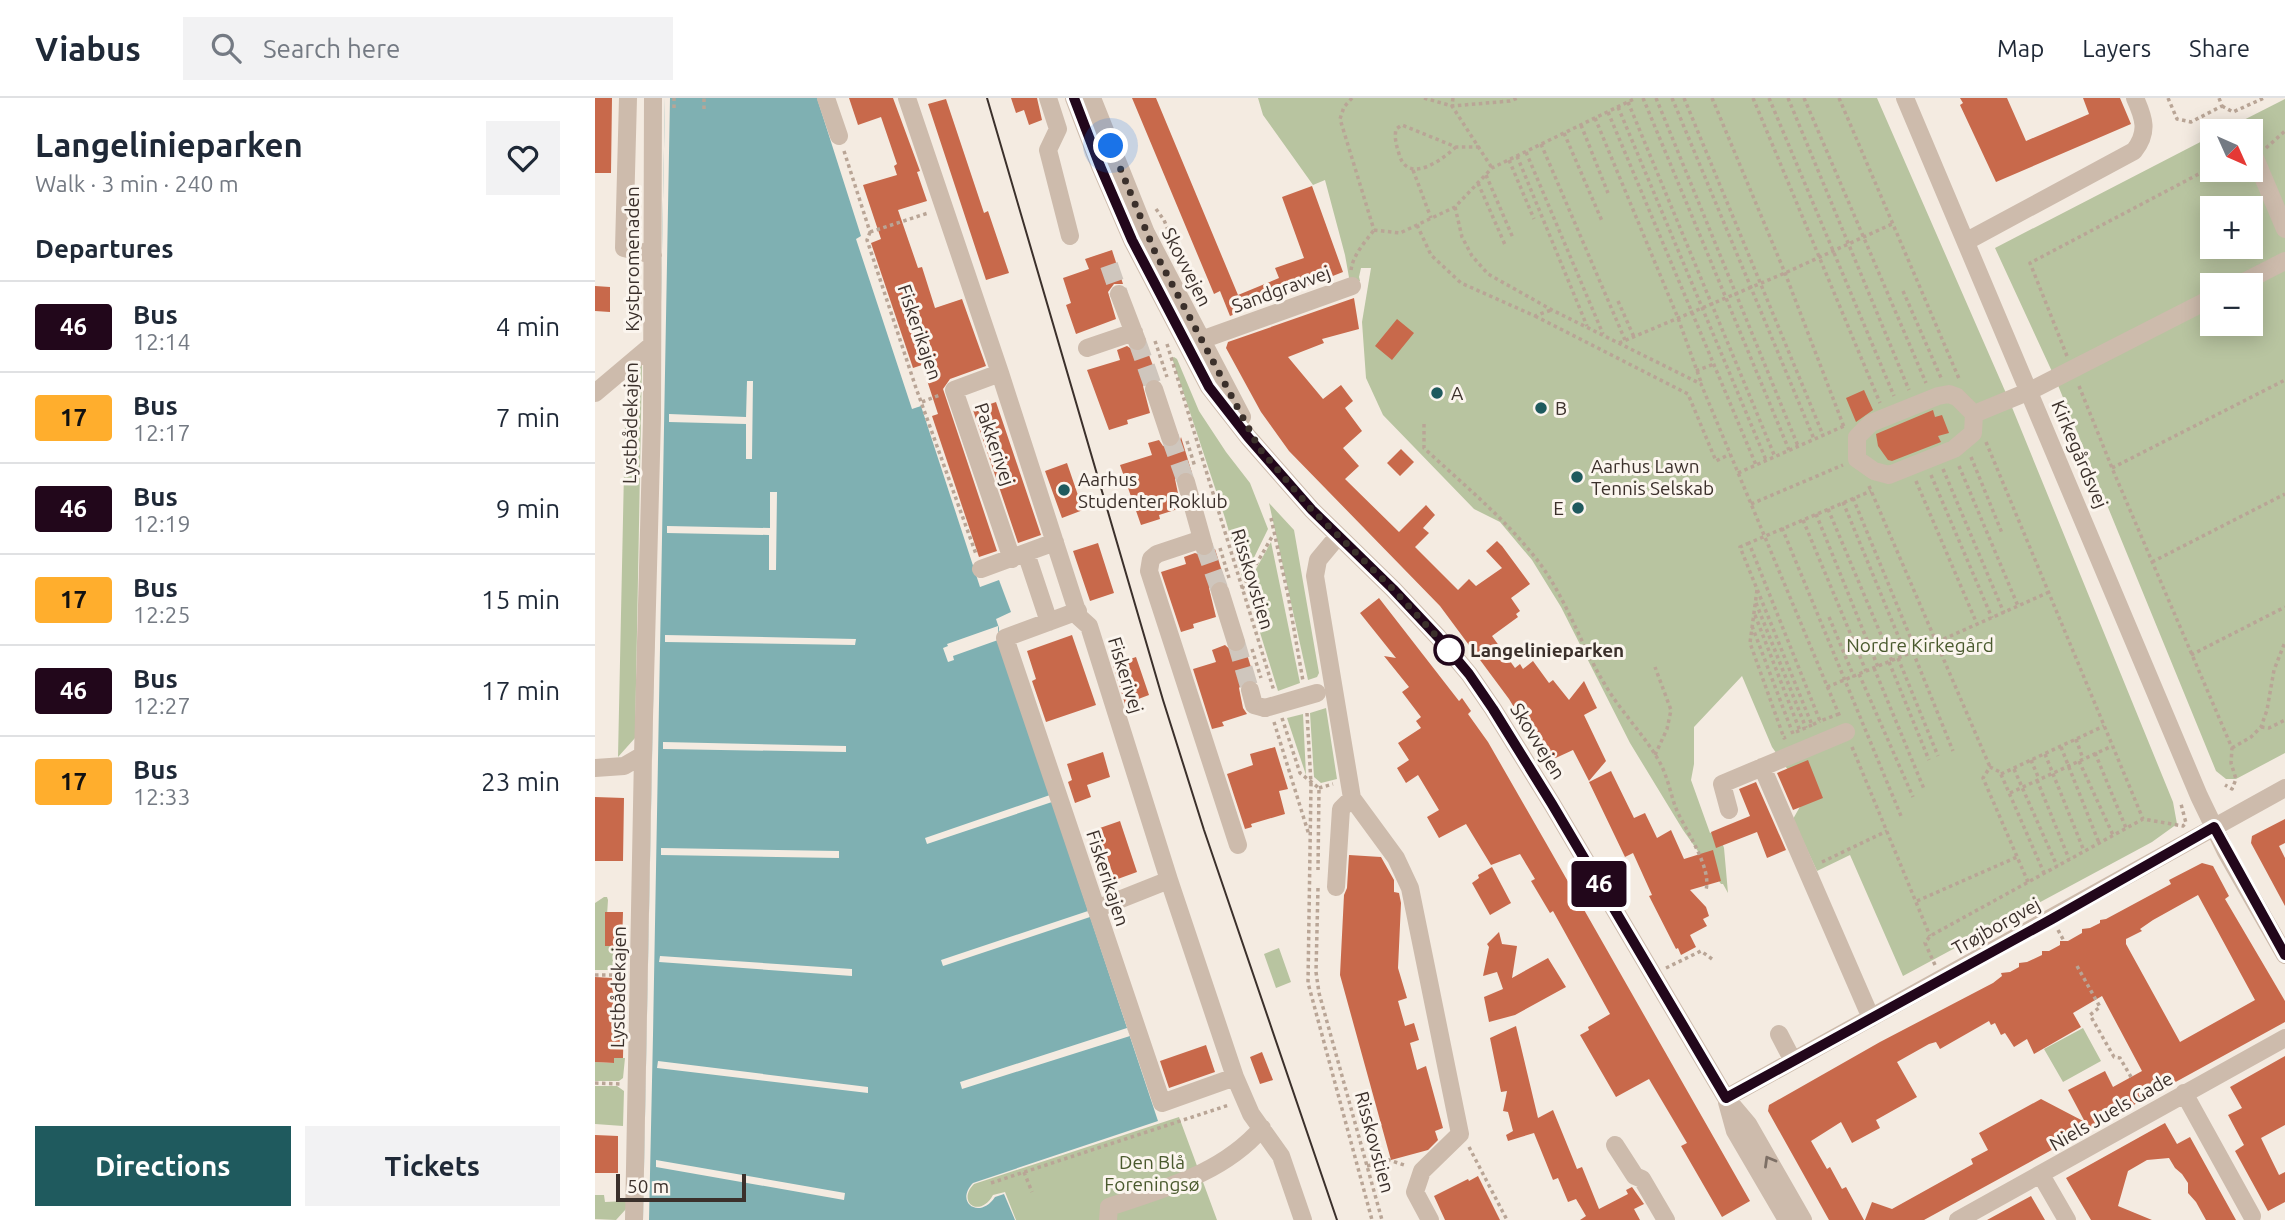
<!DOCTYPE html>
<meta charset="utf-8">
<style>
:root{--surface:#fff;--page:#f2f2f3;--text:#1f2937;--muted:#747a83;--line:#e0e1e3;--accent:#1f5a5e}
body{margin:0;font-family:Ubuntu,sans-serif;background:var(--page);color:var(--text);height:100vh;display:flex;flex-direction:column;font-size:26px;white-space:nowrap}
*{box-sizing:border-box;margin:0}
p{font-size:23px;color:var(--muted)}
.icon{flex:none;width:38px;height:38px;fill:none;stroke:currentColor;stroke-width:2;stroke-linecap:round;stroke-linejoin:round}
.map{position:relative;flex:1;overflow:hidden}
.sheet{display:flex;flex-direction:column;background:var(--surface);width:595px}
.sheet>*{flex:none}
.badge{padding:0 14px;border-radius:5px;font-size:24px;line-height:46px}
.needle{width:46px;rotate:135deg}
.controls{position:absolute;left:1605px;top:21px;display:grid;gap:14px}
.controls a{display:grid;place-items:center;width:63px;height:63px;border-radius:0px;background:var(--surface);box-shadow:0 4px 18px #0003;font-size:35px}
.scale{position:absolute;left:21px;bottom:18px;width:130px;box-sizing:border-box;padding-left:7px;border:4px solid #3b302b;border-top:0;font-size:19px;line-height:24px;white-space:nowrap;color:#3b302b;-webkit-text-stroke:5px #fbf5ee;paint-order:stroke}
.you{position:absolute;width:35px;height:35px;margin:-18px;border:5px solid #fff;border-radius:50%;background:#1a73e8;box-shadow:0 0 0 10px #1a73e833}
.map>.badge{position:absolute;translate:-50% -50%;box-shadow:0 0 0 4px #fff}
h2{padding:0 35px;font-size:26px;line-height:63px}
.round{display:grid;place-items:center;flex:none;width:74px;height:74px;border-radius:0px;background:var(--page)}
.overview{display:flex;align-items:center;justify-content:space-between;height:119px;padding:0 35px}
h1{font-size:33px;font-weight:700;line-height:52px}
.action{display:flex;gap:14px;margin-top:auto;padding:14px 35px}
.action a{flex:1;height:80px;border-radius:0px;background:var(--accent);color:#fff;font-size:28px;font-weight:700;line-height:80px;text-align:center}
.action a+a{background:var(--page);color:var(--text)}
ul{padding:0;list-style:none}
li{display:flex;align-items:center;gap:21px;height:91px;padding:0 35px;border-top:2px solid var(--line)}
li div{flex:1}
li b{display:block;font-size:26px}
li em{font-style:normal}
li .badge{min-width:77px;font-weight:700;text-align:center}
header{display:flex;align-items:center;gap:42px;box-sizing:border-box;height:98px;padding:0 35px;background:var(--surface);border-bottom:2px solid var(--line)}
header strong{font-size:33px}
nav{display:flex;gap:38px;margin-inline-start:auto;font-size:24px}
.search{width:490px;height:63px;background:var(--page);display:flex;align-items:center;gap:18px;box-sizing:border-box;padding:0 24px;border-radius:0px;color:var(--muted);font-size:26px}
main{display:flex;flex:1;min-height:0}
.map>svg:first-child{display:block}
</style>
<header>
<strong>Viabus</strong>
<div class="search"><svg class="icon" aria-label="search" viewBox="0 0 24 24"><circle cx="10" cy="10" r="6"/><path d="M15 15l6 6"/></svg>Search here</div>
<nav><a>Map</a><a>Layers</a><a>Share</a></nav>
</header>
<main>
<section class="sheet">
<div class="overview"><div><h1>Langelinieparken</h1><p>Walk · 3 min · 240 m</p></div><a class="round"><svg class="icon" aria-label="heart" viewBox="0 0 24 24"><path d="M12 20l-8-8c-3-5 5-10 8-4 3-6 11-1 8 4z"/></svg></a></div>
<h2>Departures</h2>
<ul>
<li><span class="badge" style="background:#22071b;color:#fff">46</span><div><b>Bus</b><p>12:14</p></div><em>4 min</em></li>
<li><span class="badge" style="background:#ffae2d;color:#111">17</span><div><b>Bus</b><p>12:17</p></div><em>7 min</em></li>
<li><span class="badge" style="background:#22071b;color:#fff">46</span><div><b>Bus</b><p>12:19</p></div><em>9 min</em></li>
<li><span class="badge" style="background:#ffae2d;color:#111">17</span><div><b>Bus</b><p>12:25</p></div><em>15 min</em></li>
<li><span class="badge" style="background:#22071b;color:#fff">46</span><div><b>Bus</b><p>12:27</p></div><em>17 min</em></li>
<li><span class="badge" style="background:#ffae2d;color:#111">17</span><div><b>Bus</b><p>12:33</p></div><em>23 min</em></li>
</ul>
<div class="action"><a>Directions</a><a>Tickets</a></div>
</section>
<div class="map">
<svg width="1690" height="1122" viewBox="0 0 1690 1122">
<rect width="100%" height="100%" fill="#f4ebe1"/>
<!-- green -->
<path fill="#b8c4a0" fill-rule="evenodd" d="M663 0H1282L1414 302 1578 704 1582 726 1557 744 1308 878 1255 757 1222 773 1198 721 1211 698 1177 649 1147 578 1099 629V666L1096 682 1115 735 1123 733 1129 750 1133 795 1128 786H1126L1088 732 1035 645 966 509 937 462 905 424 879 411 788 317 771 280 767 224 776 170H766L764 179 765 183 755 185 750 157 730 82 718 87 668 17Z
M1690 1V655L1641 681H1631L1621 673 1460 280 1400 150 1617 38V72H1656V33H1627ZM1617 110H1656V149H1617ZM1617 187H1656V226H1617Z
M579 259 582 261 604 313 631 354 655 385 673 431 648 482 630 420 577 260Z
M47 266 40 640 23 659 31 278Z
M674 405 699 432 724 575 722 579 713 582Z
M676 444 705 585 683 593 651 489Z
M731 610 742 681 726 685 719 679 715 615Z
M708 616 711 677 692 620Z
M9 799H12L13 802 10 848H19L18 872H0V805Z
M684 850 696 884 681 890 669 856Z
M1488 930 1506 963 1468 984 1449 951Z
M19 960H30L28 980 24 983H0V964L18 965Z
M0 988H22L29 993 28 1028 0 1026Z
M584 1019 622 1122H421L410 1094 398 1097C385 1121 361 1104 379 1086Z
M0 1097H9L10 1104 32 1103 31 1111 21 1122 0 1121Z"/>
<!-- water -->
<path fill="#7fb0b2" d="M70 0H222L266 138 261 141 317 311 326 308 385 489 404 482 416 514 401 521 404 530 403 542 563 1023 378 1085C359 1105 385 1122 400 1099L409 1096 420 1122H48Z"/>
<!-- pier -->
<path fill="#f4ebe1" d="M70 0H75L58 937 54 1122H48Z
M152 283H158L157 361H151V326L74 324V316L151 319Z
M175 394H182L181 472H174V437L72 435V428L175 430Z
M403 528V542L358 558 359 562 353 564 348 550 353 548 352 546Z
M70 537 261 541 260 547 70 544Z
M68 644 251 648V654L68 651Z
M455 697 457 704 332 746 330 740Z
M66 750 244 753V760L66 757Z
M493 813 495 819 348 868 346 862Z
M65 858 257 871V878L64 864Z
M532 930 535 938 367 991 365 984Z
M63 963 273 989V995L62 970Z
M61 1062 250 1095 249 1102 61 1069Z"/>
<!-- building -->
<path fill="#c8694b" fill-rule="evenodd" d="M0 0H17L16 75H0Z
M254 0H298L325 73 322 74 332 103 303 112 323 170 327 169 340 210 367 201 391 268 355 281 348 291 402 453 384 459 337 318 343 316 327 267 318 270 276 145 286 141 268 87 302 77 299 68 302 66 286 19 263 27Z
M416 0H442L447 22 434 27 429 12 421 15Z
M537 0H561L643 197 684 180 680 170 709 160 687 99 717 88 748 174 635 218 625 193 619 196Z
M1365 0H1412L1431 43 1494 16 1488 0H1525L1536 26 1401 84 1365 7 1368 5Z
M351 1 389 115 393 113 414 175 391 182 333 6Z
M517 152 528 186H519L513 194 521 221 481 236 471 207 476 205 468 180 494 171 490 161Z
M0 188 15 189V214L0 213Z
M759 200 764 231 727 241 729 245 693 259 728 301 746 287 758 303 750 310 767 333 748 350 764 368 750 381 804 434 831 407 840 417 828 430 834 435 820 449 863 492 874 481 881 488 907 470 891 453 902 443 907 448 935 486 916 500 925 513 921 516 923 519 897 538 920 570 925 566 928 571 938 563 954 585 958 582 974 602 989 583 1002 610 989 617 1011 663 994 683 978 652 952 664 914 601 845 508 694 353 666 314 631 250 633 244Z
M802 221 819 235 797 262 780 248Z
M532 248 541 254 551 249 563 281H555L548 288 555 315 532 322 533 326 514 332 492 272 525 262 522 252Z
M1269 292 1278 312 1261 324 1251 300Z
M401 304 446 437 423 445 378 312Z
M1338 312 1340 319 1347 317 1354 335 1343 338 1346 344 1297 363 1293 362 1283 348 1281 336Z
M586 339 597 375 587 373 580 381 586 410 564 417 565 421 546 427 525 367 557 357 553 345 564 342 568 348 578 350 584 346Z
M806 351 819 364 805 378 792 365Z
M472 365 488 412 467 420 450 373Z
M503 445 519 495 495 503 478 453Z
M620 451 630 483 621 482 614 490 621 519 598 526 599 530 586 534 566 474 591 466 589 459 600 455 611 459Z
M784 500 864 603 867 600 876 613 873 616 893 644 951 745 1155 1103 1127 1119 1086 1048 1092 1045 1054 981 1021 999 985 937 994 932 993 929 1015 916 958 813 955 815 936 783 940 781 925 756 896 767 871 726 844 740 832 719 844 712 823 677 811 685 802 670 814 662 803 645 826 630 821 623 826 619 807 594 814 589 789 558 801 560 765 515Z
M477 537 501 607 451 624 437 583 441 581 432 553Z
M630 547 639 555H645L650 550 660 582 651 581 644 590 648 610 652 616 627 624 629 628 617 631 598 571 621 564 617 552Z
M541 559 554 597 530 606 518 567Z
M680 649 693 691 684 693 690 716 656 726 657 729 650 731 632 676 658 667 655 656Z
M508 654 515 679 492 687 496 699 480 705 473 684 477 682 472 666Z
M1213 662 1228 700 1198 712 1182 675Z
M1016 673 1039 720 1050 715 1062 740 1076 732 1089 761 1118 752 1126 783 1095 792 1111 809 1114 818 1108 821 1112 828 1095 837 1101 849 1086 857 1083 850 1081 851 1054 798 1057 797 1038 755 1030 759 994 684Z
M1161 684 1191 752 1172 760 1162 734 1121 750 1116 734 1155 718 1144 691Z
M0 699 29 700 28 763H0Z
M1690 721V745L1684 748 1690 760V808L1656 745 1657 738Z
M525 723 542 774 520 782 502 731Z
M754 757 786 759 799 782V794L804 795 806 805 803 870 812 900 803 903 810 928 819 925 824 942 815 945 822 972 831 968 848 1030 840 1033 843 1042 833 1052 796 1062 745 877 749 797 752 790Z
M1607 765 1618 768 1634 798 1630 801 1690 903V924L1329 1122H1270L1277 1104 1297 1111 1378 1066 1376 1061 1393 1052 1384 1035 1446 1001 1490 1024 1473 992 1510 973 1518 989 1547 973 1507 898 1478 915 1486 929 1439 956 1432 941 1419 949 1410 935 1406 937 1400 925 1396 927 1394 923 1345 951 1341 944 1334 946 1302 964 1322 999 1281 1022 1285 1030 1257 1045 1246 1024 1216 1043 1232 1071 1235 1069 1247 1091 1251 1089 1269 1122H1234L1173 1013 1174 1007 1285 944 1398 885 1407 878 1406 875 1415 874 1424 869V865L1432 864 1447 857V853H1454L1465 847V843H1473L1487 835V831L1495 830 1505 825V822L1511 821 1576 786 1574 782ZM1603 797 1660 902 1585 944 1531 846V841L1547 833 1545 831 1558 822Z
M897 769 916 805 895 817 877 785 884 780 883 777Z
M10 814H28L27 848H10Z
M904 834 907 846 922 848 917 880 953 860 971 889 920 917 894 924 889 899 908 891 902 874 888 878 894 849 892 846Z
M0 879 17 880 19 911H29L28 960H19V965L0 964Z
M921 928 943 1020 958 1012 982 1071 987 1069 1004 1111 1033 1096 1031 1092 1037 1089 1049 1106 1039 1111 1045 1122H985L991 1118 981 1101 973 1104 963 1080 958 1082 939 1035 913 1043 911 1037 918 1033 913 1014 908 1013 912 993 906 994 895 940Z
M611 947 620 974 574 990 565 963Z
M667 954 678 982 665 986 655 959Z
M1690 958V1027L1666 1040 1684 1077 1690 1074V1104L1673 1113 1640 1053 1649 1047 1633 1017 1647 1010 1635 989Z
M1570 1025 1582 1046 1595 1039 1641 1122H1611L1601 1104 1593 1095V1085L1587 1076 1580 1070 1574 1060 1552 1062 1533 1073 1523 1108 1557 1122H1496L1471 1080Z
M0 1037 23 1038V1075H0Z
M883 1078 905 1122H850L839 1098 873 1081 874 1083Z
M1436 1098 1450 1122H1392Z"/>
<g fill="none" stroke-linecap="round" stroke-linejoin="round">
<!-- minor-tunnel -->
<path stroke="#cfc6bd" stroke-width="18" stroke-dasharray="18 9" stroke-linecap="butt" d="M514 167 524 196
M542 243 559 291
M575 339 591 384
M609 448 625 493
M641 544 655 592"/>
<!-- path -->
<path stroke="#b9a596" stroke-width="3.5" stroke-dasharray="3.5 3.5" stroke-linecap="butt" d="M757 0 749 9 745 21 779 132
M829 0 857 8 915 3 923 0
M858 0 857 8 897 70
M1048 0 1194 352
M1061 0 1203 348
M1077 0 1219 341
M1089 0 1228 337
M1117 0 1190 175 1249 329
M1158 0 1285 305
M1174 0 1299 298
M1193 0 1314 292
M1209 0 1331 285
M1244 0 1365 283
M1573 0 1582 21 1596 24 1627 8 1624 0
M1033 4 1180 359
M1627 8 1638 14 1669 0
M1023 9 1171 362
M79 10V0
M109 11V0
M1013 14 1161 367
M1000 20 1083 220 1106 284
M986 27 1013 95
M969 35 1007 123
M946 46 1030 242
M861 49C848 61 815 86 805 59 802 49 799 42 801 31L807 27 861 49H884
M1671 50 1690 33
M249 53 275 134
M931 54 1008 236
M922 58 992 228
M914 62 939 121
M818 72 836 120
M891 77 918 140
M883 85 911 149
M860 109 867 139 877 158 893 176 957 212 1106 286 1245 619
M561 111 569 122 582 154
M822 127 836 157 866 185 940 218 956 212
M779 132 805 135 860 109 897 70 1041 0
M275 134 272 142 321 290 381 456
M275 134 333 115
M756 172C758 157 770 144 779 132
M1308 193 1347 282
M1023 203 1039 239
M940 218 1093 296 1121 363 1135 356
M560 243 572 279
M1024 245 1190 175 1297 126
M572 246 679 593
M1472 258 1435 165 1617 69
M1101 273 1119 266
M1484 288 1517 370 1637 650 1636 665 1641 681 1637 691 1630 687
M327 304 345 297
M829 326V350C870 388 913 423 946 467 972 503 986 547 1009 585 1025 613 1048 635 1064 663 1072 677 1075 693 1080 708 1089 731 1117 768 1111 792
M592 343 600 369
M1391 344 1548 721
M1376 359 1407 435
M1364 368 1423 508
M1517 370 1690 282
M1348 371 1409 515
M1143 375 1249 328
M1336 377 1397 520
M1321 383 1382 526
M1274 388 1395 669
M1258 400 1321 553
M1248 404 1311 557
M1156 406 1248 367
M1233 411 1297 563
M1221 416 1283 569
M676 420 693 497 708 583
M1208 422 1271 573
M1187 430 1306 718
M1154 445 1145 449 1217 627 1225 623
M625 450 634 480
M1557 464 1690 396
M647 491 678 437
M1162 492 1155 545 1189 640 1191 639
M1161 505 1211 630
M1160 517 1205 633
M1234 519 1259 579
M1157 528 1198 636
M657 551 666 580
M1318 554 1358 653
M1596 557 1690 509
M1303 560 1343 658
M1294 564 1334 662
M1279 570 1329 691
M1264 576 1318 699
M1232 589 1342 544 1452 495
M712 615 716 686 713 885 777 1122
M1244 616 1225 623 1154 445 1276 393
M687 620 705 675 724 690 723 772
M679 624 714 737
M1666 629 1674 630 1690 622
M1201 634 1217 627
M1481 641 1488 661
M1257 649 1335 838
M1466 649 1504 745
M1637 650 1656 639 1666 629 1672 612 1679 572 1690 544
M1500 655 1531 730
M1450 656 1489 753
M1060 657 1072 631 1076 612 1060 569
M1436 662 1444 681
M1484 663 1518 737
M1419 671 1462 768
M1406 676 1509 628
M1442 682 1474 761
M724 690 738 686
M1415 695 1517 648
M1227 764 1292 733
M1433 784 1388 680 1395 669 1405 674 1449 775
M723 790 721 874 724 895 787 1122
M1322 803 1422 759
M1463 832 1469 843
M1340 867 1330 845 1335 838 1548 721 1588 728 1591 725 1586 706
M1482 868 1505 909 1495 917 1519 959 1525 960 1536 979
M1071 870 1106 853 1117 861
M0 877H29
M0 985 26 986
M874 1049 912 1122
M772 1068 794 1062 812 1068
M429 1074 437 1094
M396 1085 634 1007"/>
<!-- minor -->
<path stroke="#cdbbac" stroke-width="18" d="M33 0 29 150 58 157
M231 0 244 38
M312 0 405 275 484 519 494 528 574 782 640 979 656 1016 686 1058 708 1122
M453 0 463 31 453 52 475 138
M479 0 505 68 537 142 614 289 653 339 717 412 798 491 843 539 874 576 898 611 957 706 1131 1000 1153 1026 1208 1122
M497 0 551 135 647 319
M1310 0 1604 698 1631 754 1690 857
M1660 60 1690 131
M1372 143 1539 53C1554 34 1549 20 1540 0
M1643 187 1690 163
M524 196 542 243
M595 246 757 188
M492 250 539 234
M405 275 359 292 417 461
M559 291 575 339
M0 295 57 247
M1354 296 1362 299 1379 316 1378 335 1359 351 1294 377 1279 373 1262 361V339L1276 325 1343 298Z
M1379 316 1435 293 1617 200
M591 384 609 448
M743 438 723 462 720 478 757 700 801 760 815 790 865 1036 827 1073 820 1094 835 1122
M607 441 562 456 556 461 554 473 643 747
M431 455 454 524
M386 471 460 444
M625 493 641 544
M483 513 410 540 567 1005 640 979
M655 592 659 607 670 610
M1167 669 1276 920
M0 670 29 668 48 657 57 320 58 0
M1134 712 1127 686 1251 634
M741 789 746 711 757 700
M501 811 574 782
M1184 936 1198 963
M1589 995 1657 1118
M1131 1000 1690 690
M1132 1004 1140 1033 1192 1122
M1020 1047 1040 1078 1047 1081 1071 1122
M1446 1077 1472 1122
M39 1122 48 657
M513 1122 514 1109C570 1090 627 1076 667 1030
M1363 1122 1690 940"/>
<!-- tram -->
<path stroke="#3b302b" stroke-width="2" d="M392 0 568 602 609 732 742 1122"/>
<!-- minor-bridge -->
<path stroke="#cdbbac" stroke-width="18" d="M670 610 722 595"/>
</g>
<!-- one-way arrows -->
<defs><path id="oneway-chevron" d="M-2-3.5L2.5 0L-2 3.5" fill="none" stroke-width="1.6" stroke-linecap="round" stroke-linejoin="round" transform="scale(1.75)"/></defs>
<use stroke="#7d6f65" href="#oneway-chevron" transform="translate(1174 1063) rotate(-120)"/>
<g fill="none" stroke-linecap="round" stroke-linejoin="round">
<!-- line casing -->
<g stroke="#fff" stroke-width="16">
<path id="line" d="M479 0 505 68 537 142 614 289 653 339 717 412 798 491 843 539 874 576 898 611 957 706 1131 1000 1457 821 1619 729 1690 857"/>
</g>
<!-- line -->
<use href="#line" stroke="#22071b" stroke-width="10"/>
<!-- walk -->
<path stroke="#3b302b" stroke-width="7" stroke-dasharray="0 12.6" d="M516 48 560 154 664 350 717 412 798 491 854 552"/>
</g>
<!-- markers -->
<g fill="#1f5a5e" stroke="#fbf5ee" stroke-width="2.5">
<circle cx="842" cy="295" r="7"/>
<circle cx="946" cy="310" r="7"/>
<circle cx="982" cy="379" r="7"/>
<circle cx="469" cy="392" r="7"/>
<circle cx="983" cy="410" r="7"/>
</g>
<circle fill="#fff" stroke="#22071b" stroke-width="3.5" cx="854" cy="552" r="14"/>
<g text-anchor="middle" stroke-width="6" stroke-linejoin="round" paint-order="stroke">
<!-- street labels -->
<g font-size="19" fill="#3b302b" stroke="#fbf5ee">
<text transform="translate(37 161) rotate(-90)" y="7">Kystpromenaden</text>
<text transform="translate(592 169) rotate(63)" y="7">Skovvejen</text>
<text transform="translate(686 191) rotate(-20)" y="7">Sandgravvej</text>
<text transform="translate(325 234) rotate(71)" y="7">Fiskerikajen</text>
<text transform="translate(35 325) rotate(-89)" y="7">Lystbådekajen</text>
<text transform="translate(400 346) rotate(71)" y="7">Pakkerivej</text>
<text transform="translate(1485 356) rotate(67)" y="7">Kirkegårdsvej</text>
<text transform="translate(658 481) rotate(73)" y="7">Risskovstien</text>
<text transform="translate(531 577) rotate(73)" y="7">Fiskerivej</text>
<text transform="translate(943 643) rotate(58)" y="7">Skovvejen</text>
<text transform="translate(513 780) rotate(72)" y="7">Fiskerikajen</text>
<text transform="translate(1401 828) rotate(-29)" y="7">Trøjborgvej</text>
<text transform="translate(23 889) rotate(-89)" y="7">Lystbådekajen</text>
<text transform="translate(1516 1013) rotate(-30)" y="7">Niels Juels Gade</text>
<text transform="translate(780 1044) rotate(75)" y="7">Risskovstien</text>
</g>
<!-- poi labels -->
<g font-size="19" fill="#3b302b" stroke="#fbf5ee" text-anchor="start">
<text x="856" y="302">A</text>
<text x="960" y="317">B</text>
<text x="996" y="375">Aarhus Lawn<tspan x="996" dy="22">Tennis Selskab</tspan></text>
<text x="483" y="388">Aarhus<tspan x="483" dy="22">Studenter Roklub</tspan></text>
<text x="969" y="417" text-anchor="end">E</text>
</g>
<!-- park labels -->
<g font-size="19" fill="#4a5a2e" stroke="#fbf5ee">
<text x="1325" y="554">Nordre Kirkegård</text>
<text x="557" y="1071">Den Blå<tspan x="557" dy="22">Foreningsø</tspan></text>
</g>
<!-- stop labels -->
<g font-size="19" font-weight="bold" fill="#3b302b" stroke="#fbf5ee" text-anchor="start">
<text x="875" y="559">Langelinieparken</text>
</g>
</g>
</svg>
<div class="controls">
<a><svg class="needle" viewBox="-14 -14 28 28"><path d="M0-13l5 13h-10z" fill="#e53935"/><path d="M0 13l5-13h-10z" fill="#747a83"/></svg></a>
<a>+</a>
<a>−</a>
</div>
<div class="scale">50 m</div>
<div class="you" style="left:516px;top:48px"></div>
<b class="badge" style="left:1004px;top:786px;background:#22071b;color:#fff">46</b>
</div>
</main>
